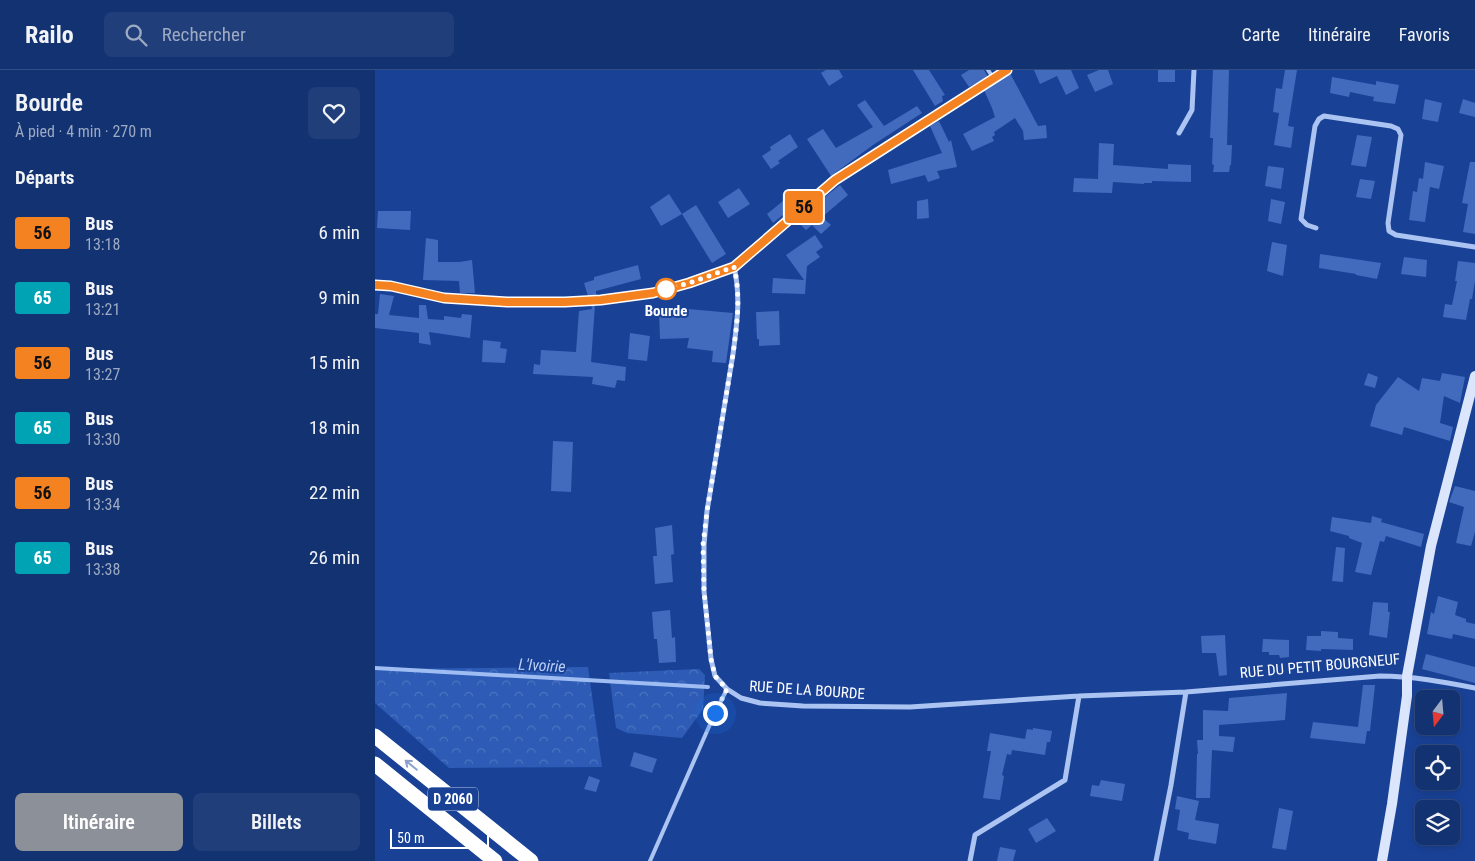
<!DOCTYPE html>
<html lang="fr">
<meta charset="utf-8">
<style>
:root{--surface:#133271;--page:#203e79;--text:#f1f3f6;--muted:#9daac3;--line:#324d84;--accent:#8c9099}
body{margin:0;font-family:"Roboto Condensed",sans-serif;background:var(--page);color:var(--text);height:100vh;display:flex;flex-direction:column;font-size:19px;white-space:nowrap}
*{box-sizing:border-box;margin:0}
p{font-size:16px;color:var(--muted)}
.icon{flex:none;width:28px;height:28px;fill:none;stroke:currentColor;stroke-width:2;stroke-linecap:round;stroke-linejoin:round}
.map{position:relative;flex:1;overflow:hidden}
.sheet{display:flex;flex-direction:column;background:var(--surface);width:375px}
.sheet>*{flex:none}
.badge{padding:0 10px;border-radius:4px;font-size:18px;line-height:32px}
.needle{width:32px;rotate:196deg}
.fabs{position:absolute;left:1040px;top:620px;display:grid;gap:10px}
.fabs a{display:grid;place-items:center;width:45px;height:45px;border-radius:8px;background:var(--surface);box-shadow:0 2px 8px #0003,0 0 0 1px var(--line);font-size:25px}
.scale{position:absolute;left:15px;bottom:12px;width:99px;box-sizing:border-box;padding-left:5px;border:2px solid #fff;border-top:0;font-size:14px;line-height:18px;white-space:nowrap;color:#fff;-webkit-text-stroke:4px #194297;paint-order:stroke}
.you{position:absolute;width:25px;height:25px;margin:-12px;border:4px solid #fff;border-radius:50%;background:#1a73e8;box-shadow:0 0 0 8px #1a73e833}
.map>.badge{position:absolute;translate:-50% -50%;box-shadow:0 0 0 2px #fff}
h2{padding:0 15px;font-size:19px;line-height:45px}
.round{display:grid;place-items:center;flex:none;width:52px;height:52px;border-radius:8px;background:var(--page)}
.summary{display:flex;align-items:center;justify-content:space-between;height:85px;padding:0 15px}
h1{font-size:24px;font-weight:600;line-height:38px}
.button{display:flex;gap:10px;margin-top:auto;padding:10px 15px}
.button a{flex:1;height:58px;border-radius:8px;background:var(--accent);color:#fff;font-size:20px;font-weight:600;line-height:58px;text-align:center}
.button a+a{background:var(--page);color:var(--text)}
ul{padding:0;list-style:none}
li{display:flex;align-items:center;gap:15px;height:65px;padding:0 15px}
li div{flex:1}
li b{display:block;font-size:19px}
li em{font-style:normal}
li .badge{min-width:55px;font-weight:700;text-align:center}
header{display:flex;align-items:center;gap:30px;box-sizing:border-box;height:70px;padding:0 25px;background:var(--surface);border-bottom:1px solid var(--line)}
header strong{font-size:24px}
nav{display:flex;gap:28px;margin-inline-start:auto;font-size:18px}
.search{width:350px;height:45px;background:var(--page);display:flex;align-items:center;gap:12px;box-sizing:border-box;padding:0 18px;border-radius:8px;color:var(--muted);font-size:19px}
main{display:flex;flex:1;min-height:0}
.map>svg:first-child{display:block}
</style>
<header>
<strong>Railo</strong>
<div class="search"><svg class="icon" aria-label="search" viewBox="0 0 24 24"><circle cx="10" cy="10" r="6"/><path d="M15 15l6 6"/></svg>Rechercher</div>
<nav><a>Carte</a><a>Itinéraire</a><a>Favoris</a></nav>
</header>
<main>
<section class="sheet">
<div class="summary"><div><h1>Bourde</h1><p>À pied · 4 min · 270 m</p></div><a class="round"><svg class="icon" aria-label="heart" viewBox="0 0 24 24"><path d="M12 20l-8-8c-3-5 5-10 8-4 3-6 11-1 8 4z"/></svg></a></div>
<h2>Départs</h2>
<ul>
<li><span class="badge" style="background:#f58220;color:#111">56</span><div><b>Bus</b><p>13:18</p></div><em>6 min</em></li>
<li><span class="badge" style="background:#00a3b4;color:#fff">65</span><div><b>Bus</b><p>13:21</p></div><em>9 min</em></li>
<li><span class="badge" style="background:#f58220;color:#111">56</span><div><b>Bus</b><p>13:27</p></div><em>15 min</em></li>
<li><span class="badge" style="background:#00a3b4;color:#fff">65</span><div><b>Bus</b><p>13:30</p></div><em>18 min</em></li>
<li><span class="badge" style="background:#f58220;color:#111">56</span><div><b>Bus</b><p>13:34</p></div><em>22 min</em></li>
<li><span class="badge" style="background:#00a3b4;color:#fff">65</span><div><b>Bus</b><p>13:38</p></div><em>26 min</em></li>
</ul>
<div class="button"><a>Itinéraire</a><a>Billets</a></div>
</section>
<div class="map">
<svg width="1100" height="791" viewBox="0 0 1100 791">
<defs>
<pattern id="forest-crowns" width="20" height="18" patternUnits="userSpaceOnUse" patternTransform="scale(1.25)"><rect width="20" height="18" fill="#2d5bb5"/><path d="M2 6a3 3 0 1 1 6 0M12 15a3 3 0 1 1 6 0" fill="none" stroke="#4c74c0"/></pattern>
</defs>
<rect width="100%" height="100%" fill="#194297"/>
<!-- forest -->
<path fill="url(#forest-crowns)" d="M213 597 227 697 74 698 0 633V599Z
M324 599 330 605 328 639 307 668 252 663 241 658 234 603Z"/>
<g fill="none" stroke-linecap="round" stroke-linejoin="round">
<!-- stream -->
<path stroke="#9fbdf3" stroke-width="4" d="M0 598 333 617"/>
</g>
<!-- building -->
<path fill="#426bbe" d="M451 0H464L468 7 454 16 446 3Z
M538 0H554L570 25 567 26 568 31 560 36Z
M594 0H609L613 7 594 17 586 5Z
M659 0H696L704 18 691 25 682 6 665 14Z
M724 0H733L738 14 720 22 712 5Z
M783 0H800V12H783Z
M838 0H854L852 75H857L856 95H855L854 102H838L839 95 837 94 838 68H835Z
M910 0H922L913 56 919 57 916 78 899 75 904 43 898 42 901 18 907 19Z
M635 3 663 56 671 55 672 68 649 70 648 61 640 48 619 62 620 65 617 67 619 71 597 81 588 64 620 47 617 38 609 20Z
M957 7 1001 15V11L1024 15 1020 34 998 31 999 27 975 22 974 27 955 23Z
M1050 29 1067 33 1063 52 1047 49Z
M1088 29 1100 33V47L1084 43Z
M490 30 509 56 542 36 547 43 498 75 456 106 432 69 448 59 461 78 498 57 482 35Z
M564 51 574 72 576 70 582 97 562 101 565 108 553 112 550 105 516 114 513 100 567 83 555 56Z
M415 64 423 77 403 91 405 93 396 99 387 86 396 80 395 77Z
M982 65 997 67 991 97 976 95Z
M724 73 739 74 738 95 793 99V94L816 95V112L777 111V113H769V114L738 112 737 123 698 122 699 108 723 109Z
M1050 92 1069 96 1064 119 1055 117 1050 152 1034 150 1038 121 1042 122 1044 108 1048 109Z
M1095 92H1100V164L1088 162 1093 134 1087 133Z
M893 96 909 98 906 119 890 116Z
M985 109 1000 111 996 129 981 127Z
M465 115 473 125 447 147 456 155 446 164 437 155 431 160 425 154 448 132 446 130Z
M364 118 375 134 353 148 343 132Z
M294 124 307 144 286 156 275 137Z
M553 129 554 148 542 149V131Z
M896 129 910 132 906 154 893 151Z
M408 131 414 140 398 153 392 144Z
M321 135 351 184 337 193 307 144Z
M3 141H36L35 160 2 158Z
M440 165 448 177 441 182 445 187 432 196 430 224 397 223 398 208 429 210 411 185Z
M51 168 63 170V192H84L97 190 100 223H85L84 211 48 210Z
M897 172 912 175 908 206 892 201Z
M945 184 1006 193 1002 209 981 205V204L944 198Z
M1029 187 1052 190 1051 207 1026 204Z
M1083 191 1100 193V211L1097 229H1095L1091 250 1068 247 1070 234 1077 235 1082 211H1080Z
M263 195 266 209 221 221V226H213L209 213 219 210V207Z
M5 224 19 226 14 245 44 248V235H51L53 249 69 250V246L86 248 87 244 97 245 95 268 54 262 56 275 44 273V263L0 258V244H3Z
M216 235H220L216 292 251 297 250 311 242 310 240 318 217 314 218 307 158 304 159 294 165 295 166 280 201 282 204 241 217 239Z
M313 239 358 243 351 293 337 292 338 281 312 278 314 268 285 269 284 241Z
M404 241 405 275 384 276V269H382L381 242Z
M255 263 275 266 272 291 253 289Z
M108 270 126 272 125 278 132 279 130 293 107 292Z
M993 303 1003 307 1000 318 989 315Z
M1067 303 1090 307 1085 333 1069 326 1065 353 1078 357 1075 371 1029 357 1027 365 995 356 1001 335 1023 307 1044 321 1047 308 1065 311Z
M178 371 198 372 196 422 176 421Z
M1080 416 1100 421V462L1096 476 1081 473 1089 437 1074 432Z
M997 446 1007 449 1006 452 1049 464 1046 477 1011 466 1009 472 1005 471 996 505 980 502 987 473 974 468V466L955 461 957 447 996 453Z
M297 455 299 484 296 485 298 512 280 514 278 486H282L280 458Z
M961 477 970 478 968 512 957 511Z
M1063 526 1083 532 1080 545 1091 549V552L1100 554V569L1078 564 1077 569 1052 564 1056 542 1059 544Z
M998 532 1013 533V542H1015L1012 568 994 565Z
M295 540 297 568 300 567 301 592 284 593 282 569H279L277 542Z
M946 561 963 562V568L978 569V580L946 579V581L931 580 932 566H946Z
M850 565 852 605 844 606 841 583H827L826 566Z
M888 569 914 570V587L905 588 904 585H894V582H887Z
M1051 584 1100 597V613L1047 599Z
M988 615H1000L995 661H992L990 674 935 668 938 652 983 657Z
M912 623 910 650 844 655V666L860 667 858 682 837 680 835 728H821L822 684H823L822 670H828V640L853 641 854 628Z
M658 658 677 661 675 672H672L670 685 637 680 636 685 632 684 627 705 629 706 625 730 608 728 616 681H612L615 663 650 669 652 659 658 660Z
M259 682 282 689 277 703 255 696Z
M214 706 225 710 221 722 209 719Z
M726 710 750 714 747 731 715 726 717 715 724 716Z
M802 726 824 731 820 750 844 754 841 774 813 769 814 763 802 760 805 740 800 739Z
M904 738 918 741 911 780 897 778Z
M672 748 681 761 661 773 653 759Z
M625 777 641 780 638 791H622Z"/>
<g fill="none" stroke-linecap="round" stroke-linejoin="round">
<!-- lane -->
<path stroke="#acc4f1" stroke-width="4" d="M613 0 619 9
M275 791 340 643 352 619"/>
<!-- street -->
<path stroke="#acc4f1" stroke-width="5" d="M804 63 817 40 819 0
M941 158 932 155 926 149 940 56 944 49 949 46 1016 56 1023 59 1026 65 1013 153 1014 161 1021 165 1100 177
M359 197C366 226 362 254 358 284L332 441 329 475V521L336 589 340 606 352 619 366 628 385 633 428 636 535 637 704 626 811 622 1005 606C1037 606 1069 612 1100 618
M0 215 16 216 69 228 132 232H190L227 230 278 223 314 213 359 197 460 110 632 0
M595 791 600 765 690 710 704 626
M781 791 796 715 811 622"/>
<!-- secondary -->
<path stroke="#dbe5fb" stroke-width="10" d="M1007 791 1017 734 1032 626V606L1056 476 1100 306"/>
<!-- highway -->
<path stroke="#fff" stroke-width="15" d="M0 666 156 791
M0 694 120 791"/>
</g>
<!-- one-way arrows -->
<defs><path id="oneway-shaft" d="M-6 0H5M1.5-3L5.5 0L1.5 3" fill="none" stroke-width="1.6" stroke-linecap="round" stroke-linejoin="round" transform="scale(1.25)"/></defs>
<use stroke="#8ca0cb" href="#oneway-shaft" transform="translate(36 695) rotate(-141)"/>
<g fill="none" stroke-linecap="round" stroke-linejoin="round">
<!-- line casing -->
<g stroke="#fff" stroke-width="11">
<path id="line" d="M0 215 16 216 69 228 132 232H190L226 230 278 223 314 213 359 197 460 110 632 0"/>
</g>
<!-- line -->
<use href="#line" stroke="#f58220" stroke-width="8"/>
<!-- walk -->
<path stroke="#fff" stroke-width="5" stroke-dasharray="0 9" d="M291 219 314 213 359 197C366 226 362 254 358 284L332 441 328 475 329 521 336 589 340 606 352 619 340 643"/>
</g>
<!-- markers -->
<circle fill="#fff" stroke="#f58220" stroke-width="2.5" cx="291" cy="219" r="10"/>
<g text-anchor="middle" stroke-width="4" stroke-linejoin="round" paint-order="stroke">
<!-- shield labels -->
<rect fill="#194297" stroke="#bac6e0" stroke-width="1" x="53" y="717.5" width="50" height="23" rx="4"/>
<g font-size="14" font-weight="bold" fill="#fff">
<text x="78" y="734">D 2060</text>
</g>
<!-- stop labels -->
<g font-size="15" font-weight="bold" fill="#fff" stroke="#194297">
<text x="291" y="246">Bourde</text>
</g>
<!-- street labels -->
<g font-size="15" fill="#fff" stroke="#194297">
<text transform="translate(945 596) rotate(-5)" y="5">RUE DU PETIT BOURGNEUF</text>
<text transform="translate(432 620) rotate(4)" y="5">RUE DE LA BOURDE</text>
</g>
<!-- water labels -->
<g font-size="16" font-style="italic" fill="#b9cef7" stroke="#194297">
<text transform="translate(167 595) rotate(3)" y="6">L'Ivoirie</text>
</g>
</g>
</svg>
<div class="fabs">
<a><svg class="needle" viewBox="-14 -14 28 28"><path d="M0-13l5 13h-10z" fill="#e53935"/><path d="M0 13l5-13h-10z" fill="#9daac3"/></svg></a>
<a><svg class="icon" aria-label="locate" viewBox="0 0 24 24"><circle cx="12" cy="12" r="6"/><path d="M12 2v4M12 18v4M2 12h4M18 12h4"/></svg></a>
<a><svg class="icon" aria-label="layers" viewBox="0 0 24 24"><path d="M12 4l9 5-9 5-9-5zM3 14l9 5 9-5"/></svg></a>
</div>
<div class="scale">50 m</div>
<div class="you" style="left:340px;top:643px"></div>
<b class="badge" style="left:429px;top:137px;background:#f58220;color:#111">56</b>
</div>
</main>
